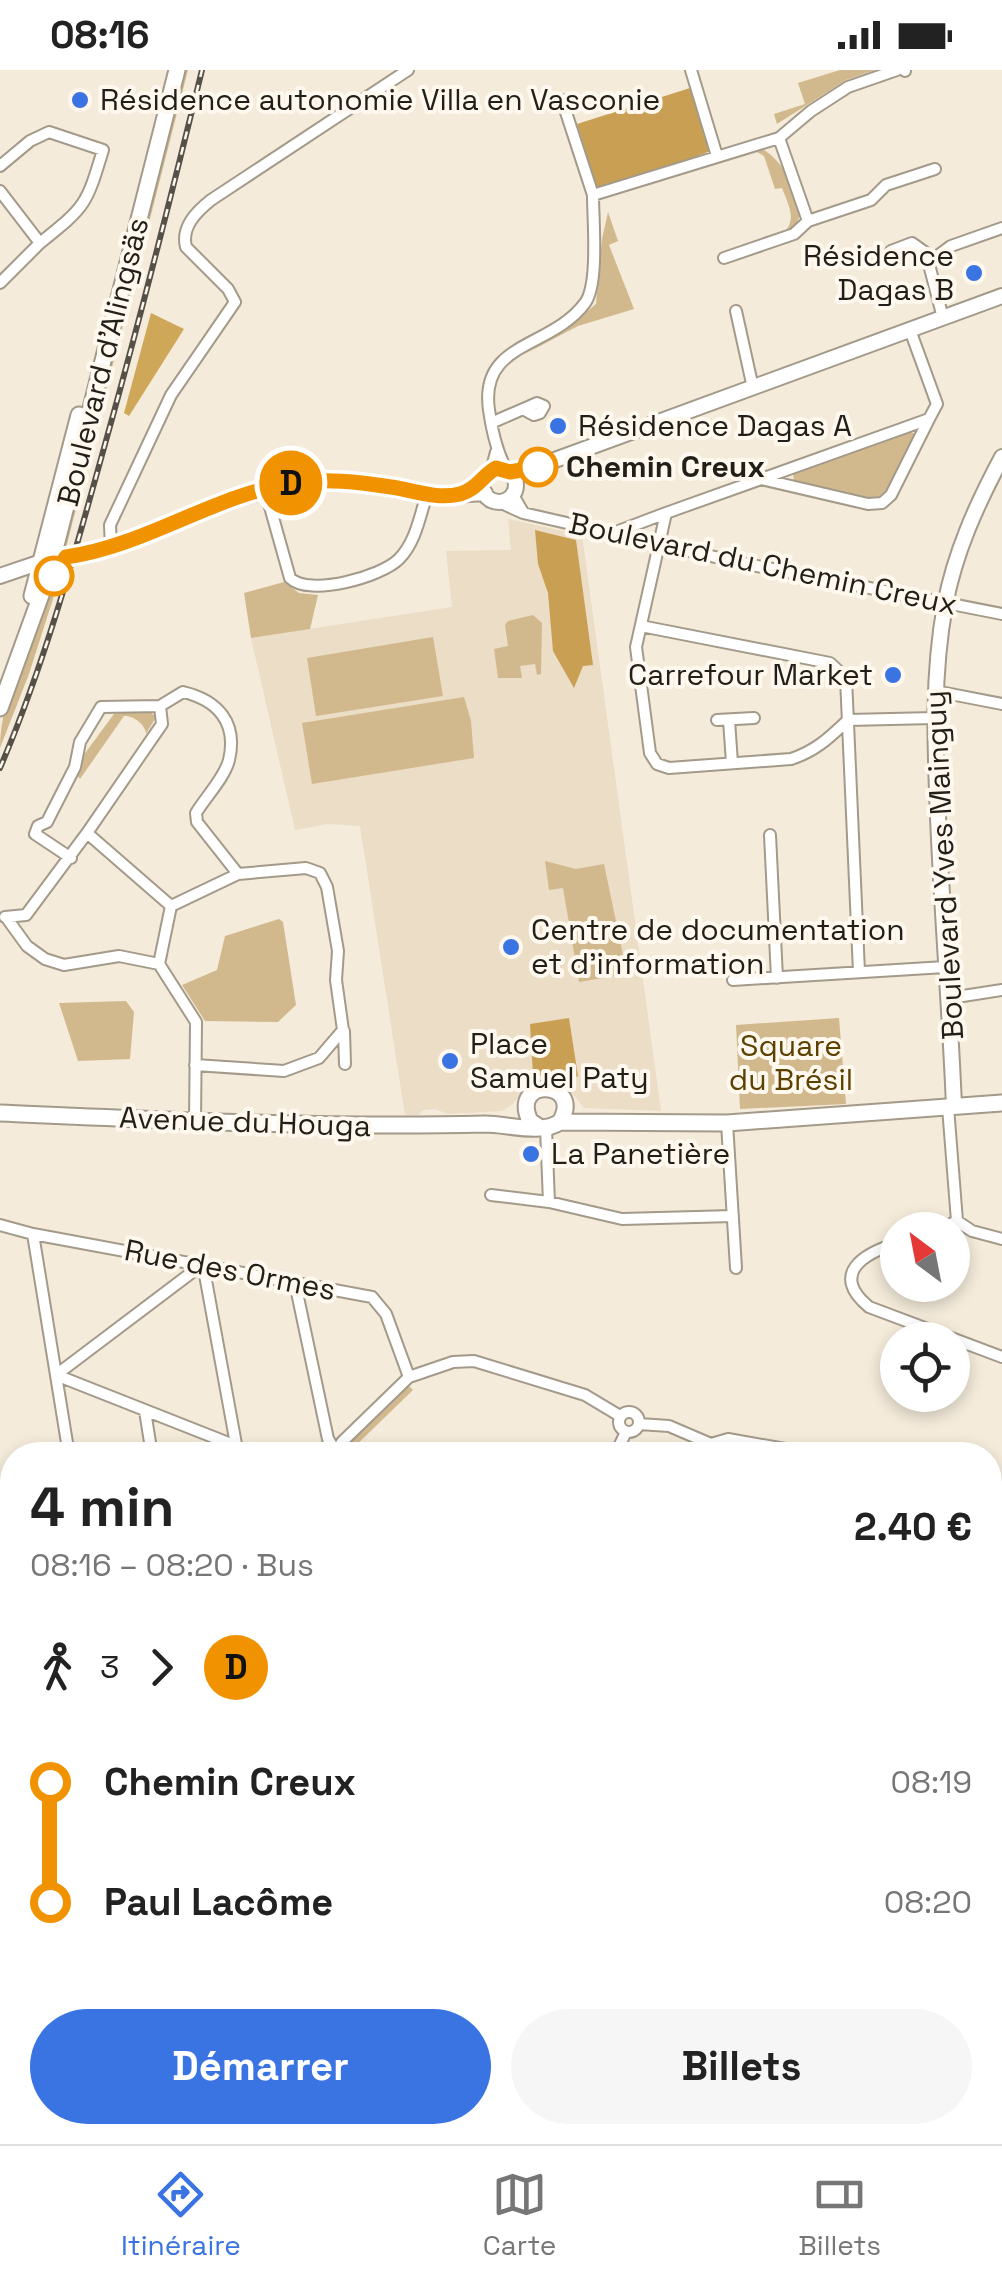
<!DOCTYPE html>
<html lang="fr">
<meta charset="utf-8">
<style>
:root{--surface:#fff;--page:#f6f6f6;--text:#222;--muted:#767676;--line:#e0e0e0;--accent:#3a73e2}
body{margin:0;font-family:"Space Grotesk",sans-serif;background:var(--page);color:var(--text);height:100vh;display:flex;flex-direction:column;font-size:38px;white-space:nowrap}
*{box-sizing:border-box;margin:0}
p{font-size:32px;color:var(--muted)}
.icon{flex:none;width:55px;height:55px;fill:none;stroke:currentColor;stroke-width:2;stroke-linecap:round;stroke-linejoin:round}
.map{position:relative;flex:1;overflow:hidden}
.side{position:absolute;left:0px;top:1372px;width:1002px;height:702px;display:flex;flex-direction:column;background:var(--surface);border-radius:40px 40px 0 0;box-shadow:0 5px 15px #0003}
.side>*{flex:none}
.badge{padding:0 20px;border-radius:32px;font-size:35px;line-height:65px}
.needle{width:65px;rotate:328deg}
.controls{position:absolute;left:880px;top:1142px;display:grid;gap:20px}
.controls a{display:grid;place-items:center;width:90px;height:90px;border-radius:50%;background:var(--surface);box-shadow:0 5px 15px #0003;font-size:50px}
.map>.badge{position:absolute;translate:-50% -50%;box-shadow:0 0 0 5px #fff}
.legs{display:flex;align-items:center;gap:15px;height:110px;padding:0 30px;font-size:32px}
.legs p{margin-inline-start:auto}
.headline{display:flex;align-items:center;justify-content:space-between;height:170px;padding:0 30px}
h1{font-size:55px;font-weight:600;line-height:75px}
.action{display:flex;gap:20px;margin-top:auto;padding:20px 30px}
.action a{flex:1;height:115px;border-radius:60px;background:var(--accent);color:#fff;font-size:40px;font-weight:600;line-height:115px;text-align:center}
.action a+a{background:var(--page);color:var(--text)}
ul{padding:0 30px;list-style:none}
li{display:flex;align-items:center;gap:35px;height:120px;font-size:38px}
li i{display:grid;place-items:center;width:15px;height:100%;margin:0 12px;background:currentColor}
li i::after{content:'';width:25px;height:25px;margin:-12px;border:8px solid;border-radius:50%;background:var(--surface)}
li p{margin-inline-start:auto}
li:first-child i{background:linear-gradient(#0000 50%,currentColor 0)}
li:last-child i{background:linear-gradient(currentColor 50%,#0000 0)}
.status{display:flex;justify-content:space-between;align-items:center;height:70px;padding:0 50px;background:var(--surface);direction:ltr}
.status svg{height:28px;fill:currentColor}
.dock{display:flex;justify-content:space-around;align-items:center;height:140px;border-top:2px solid var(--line);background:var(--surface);font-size:28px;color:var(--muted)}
.dock a{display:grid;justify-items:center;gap:5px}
.dock .active{color:var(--accent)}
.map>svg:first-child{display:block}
</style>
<div class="status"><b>08:16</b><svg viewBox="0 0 49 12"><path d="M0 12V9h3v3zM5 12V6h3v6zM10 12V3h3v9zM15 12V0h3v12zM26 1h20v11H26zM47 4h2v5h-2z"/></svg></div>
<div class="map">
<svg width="1002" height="2074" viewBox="0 0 1002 2074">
<rect width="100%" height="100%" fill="#f4ebda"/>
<!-- built -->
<path fill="#ebddc6" d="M508 449 582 465 661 1041 584 1038 563 1012 546 1007 527 1014 513 1034 502 1041 448 1044 435 1039 423 1040 419 1045H405L360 756 328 754 295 760 251 568 452 537 446 481 511 480Z
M437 2062 592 2063 602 2074H423Z"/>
<!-- green -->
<path fill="#d2b98d" d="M182 0H188L66 478 62 475Z
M840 0H875L846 10 777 54 774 44 805 34 798 13Z
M764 80C787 93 820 153 783 163 798 150 788 134 782 118L775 119 764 86 757 82Z
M608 142 618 171 609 175 634 239 578 256 523 285 567 258 596 234 602 169Z
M909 361 915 364 912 373 886 423 871 429 794 413 793 403Z
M59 510 29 604 0 678C0 625 34 557 59 510Z
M284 512 299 523 318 525 310 559 251 568 244 523Z
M533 545 542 553 541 604 537 605 535 594 520 596 522 608H498L494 579 508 576 505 555 508 551Z
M433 567 443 626 316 646 307 588Z
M464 627 471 651 474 688 312 714 302 653Z
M127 641H149L156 647 146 664C146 655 133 645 124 646L80 709 75 702 80 690 114 644Z
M545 791 576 799 604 794 627 904 579 912 563 818 549 820Z
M279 849 283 852 296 935 278 952 205 951 182 915 217 900 225 866Z
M126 931 134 942 130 989 78 991 59 933Z
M839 948 846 1034 740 1039 736 955Z
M408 1315 413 1320 346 1385 348 1372Z
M1002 2021V2063L992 2074H953L946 2063 990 2062V2034Z
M309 2063H389L405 2074H325Z"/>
<!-- forest -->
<path fill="#c9a053" d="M690 18 711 81 598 121 577 54Z
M535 460 576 470 593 595 583 596 574 618 553 581 548 523 538 494Z
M569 948 578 1006 571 1009 533 1005 530 954Z
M12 1976V2062L87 2063 73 2074H0V1979Z
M117 2063H187L179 2074H133Z
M201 2063H262L279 2074H214Z"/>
<!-- water -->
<path fill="#cfa759" d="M151 243 184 259 129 346 124 343Z"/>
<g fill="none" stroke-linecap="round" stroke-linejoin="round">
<!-- minor casing -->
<g stroke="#a39a8a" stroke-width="14">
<path id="minor" d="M691 0 717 86
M905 0V1
M562 30 593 125
M0 96 30 71 49 62 103 80C86 136 86 136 40 173
M0 121 40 173 0 213
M808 151 871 130 886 115 935 99
M891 181 912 173 926 183 943 248
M724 188 794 164 808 151 779 68
M928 193 951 176 1002 158
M736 241 753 318
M910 260 937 334 929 349 666 443 636 577 650 683 657 694 669 698 791 689C816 681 830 667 848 650L934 648
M491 353 537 333 544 336 540 343 534 345 523 339
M506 399C496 380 492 361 489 340 479 271 551 279 585 233 599 214 593 151 593 125L779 68 811 41 848 17 897 0
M491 401 496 382
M761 409 868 434 882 433 891 425 929 349
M265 419 290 508C309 527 381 507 399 489 416 472 420 445 427 424
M513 425 523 442
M499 432 523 443 737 492 1002 544
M616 462 666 443
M111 477 110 455 171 325 235 232 228 219 186 177C181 157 196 142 211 130L408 0
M641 556 830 593 846 608 859 902
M935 621 1002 634
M160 636 162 654 87 763 171 836
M717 650 754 648
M729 650 732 693
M770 765 777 908
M71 788 35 764 38 756 47 752 50 746 75 697 80 672 101 637 160 636 183 622C217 630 238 652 229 690 225 707 205 728 196 743L197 752 238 804
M5 847 26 845 87 763
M6 847 27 876 45 889 64 895 119 886 159 894
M733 910 945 897
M950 928 1002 920
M344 961 345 994
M195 1052 196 952 159 894 171 836 238 804 306 798 320 803 327 817 338 881 336 910 343 960 319 988 284 1001 195 995
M727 1053 736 1198
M546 1058 549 1132
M491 1125 549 1132 622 1149 733 1146
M957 1151 972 1161 1002 1169
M0 1155 33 1164 372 1227 386 1244 409 1307
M938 1160 957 1151 948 1037
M33 1164 69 1385
M898 1173C864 1183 829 1204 869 1237L1002 1287
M203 1194 238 1385
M295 1213 328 1369 338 1385
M56 1305 236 1376
M56 1305 203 1194
M145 1341 152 1385
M619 1352a10 10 0 1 1 20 0a10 10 0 1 1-20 0Z
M639 1354 669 1356 711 1374 728 1369 820 1385
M334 1385 342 1372 409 1307 453 1292 474 1291 585 1325 620 1346
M482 1385 507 1381
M615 1385 626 1362
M0 1660 12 1657
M990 1670 1002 1675
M0 1732 12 1731
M990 1899 1002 1917
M0 1921 12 1914
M990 1962 1002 1948
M648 2062 658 2074
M937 2062 944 2074
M729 2074 735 2062
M1000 2074 1002 2072"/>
</g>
<!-- tertiary casing -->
<g stroke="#a39a8a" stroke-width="18">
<path id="tertiary" d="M482 415a17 17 0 1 1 34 0a17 17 0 1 1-34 0Z
M510 402 533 398 1002 226
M0 506 41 492 111 477 236 429 292 413 344 411 438 426 485 423
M954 1036C950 939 942 844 938 747 935 675 932 606 945 535 955 482 977 434 1002 387"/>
</g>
<!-- secondary casing -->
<g stroke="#a39a8a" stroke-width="19">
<path id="secondary" d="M52 509 66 487
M32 526 79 345
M0 638 49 503 177 0
M0 1043C162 1050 323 1058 485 1054 508 1054 541 1065 560 1052L727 1053 1002 1033
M539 1057 530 1051C509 1006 585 1010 560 1052
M0 1858 12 1867
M286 2062 303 2074"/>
</g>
<!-- minor -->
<use href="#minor" stroke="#fff" stroke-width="10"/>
<!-- tertiary -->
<use href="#tertiary" stroke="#fff" stroke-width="14"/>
<!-- secondary -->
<use href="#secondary" stroke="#fff" stroke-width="15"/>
<!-- rail casing -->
<g stroke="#565148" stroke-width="6">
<path id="rail" d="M0 698C46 591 76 479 107 367 141 245 172 123 202 0"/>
</g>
<!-- rail -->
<use href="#rail" stroke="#fef8ee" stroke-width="2.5" stroke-dasharray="8" stroke-linecap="butt"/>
</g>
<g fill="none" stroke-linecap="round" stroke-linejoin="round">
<!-- line-1 casing -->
<g stroke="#fff" stroke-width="22">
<path id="line-1" d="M54 506 66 487C145 476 214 425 292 413 325 408 359 412 391 417 413 420 437 430 460 424 477 419 482 406 496 398L510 402 538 397"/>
</g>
<!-- line-1 -->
<use href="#line-1" stroke="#f19200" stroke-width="15"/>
</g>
<!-- markers -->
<g fill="#3a73e2" stroke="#fef8ee" stroke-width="4">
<circle cx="80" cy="30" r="10"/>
<circle cx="974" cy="203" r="10"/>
<circle cx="558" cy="356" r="10"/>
<circle cx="893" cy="605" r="10"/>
<circle cx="511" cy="877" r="10"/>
<circle cx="450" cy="991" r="10"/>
<circle cx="531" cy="1084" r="10"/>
</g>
<g fill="#fff" stroke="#f19200" stroke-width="5">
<circle cx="538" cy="397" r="18"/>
<circle cx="54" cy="506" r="18"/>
</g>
<g text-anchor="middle" stroke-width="8" stroke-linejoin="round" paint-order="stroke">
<!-- poi labels -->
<g font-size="30" fill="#221e18" stroke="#fef8ee" text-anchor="start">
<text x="100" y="40">Résidence autonomie Villa en Vasconie</text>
<text x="954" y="196" text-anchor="end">Résidence<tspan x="954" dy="34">Dagas B</tspan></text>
<text x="578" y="366">Résidence Dagas A</text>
<text x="873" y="615" text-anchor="end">Carrefour Market</text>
<text x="531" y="870">Centre de documentation<tspan x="531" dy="34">et d'information</tspan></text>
<text x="470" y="984">Place<tspan x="470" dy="34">Samuel Paty</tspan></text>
<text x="551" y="1094">La Panetière</text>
</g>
<!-- street labels -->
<g font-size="30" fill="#221e18" stroke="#fef8ee">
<text transform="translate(103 292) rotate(-76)" y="10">Boulevard d'Alingsäs</text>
<text transform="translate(763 494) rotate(12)" y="10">Boulevard du Chemin Creux</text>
<text transform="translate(944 795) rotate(-93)" y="10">Boulevard Yves Mainguy</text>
<text transform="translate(245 1052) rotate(2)" y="10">Avenue du Houga</text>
<text transform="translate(230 1200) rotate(11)" y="10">Rue des Ormes</text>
</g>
<!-- stop labels -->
<g font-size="30" font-weight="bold" fill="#221e18" stroke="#fef8ee" text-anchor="start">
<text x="566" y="407">Chemin Creux</text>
</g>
<!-- park labels -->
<g font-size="30" fill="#5c4100" stroke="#fef8ee">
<text x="791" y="986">Square<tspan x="791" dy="34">du Brésil</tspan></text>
</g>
</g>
</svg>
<div class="controls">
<a><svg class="needle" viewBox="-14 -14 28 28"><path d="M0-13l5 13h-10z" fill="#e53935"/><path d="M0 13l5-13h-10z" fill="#767676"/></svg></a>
<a><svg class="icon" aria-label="locate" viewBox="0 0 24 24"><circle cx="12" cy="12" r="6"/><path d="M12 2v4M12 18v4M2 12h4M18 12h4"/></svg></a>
</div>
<b class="badge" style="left:291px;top:413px;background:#f19200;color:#111">D</b>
<section class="side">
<div class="headline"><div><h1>4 min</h1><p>08:16 – 08:20 · Bus</p></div><b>2.40 €</b></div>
<div class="legs"><svg class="icon" aria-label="walk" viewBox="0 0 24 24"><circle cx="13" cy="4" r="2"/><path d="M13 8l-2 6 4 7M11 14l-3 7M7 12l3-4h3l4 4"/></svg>3<svg class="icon" aria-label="forward" viewBox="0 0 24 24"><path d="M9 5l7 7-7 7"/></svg><b class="badge" style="background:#f19200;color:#111">D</b></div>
<ul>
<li><i style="color:#f19200"></i><b>Chemin Creux</b><p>08:19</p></li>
<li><i style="color:#f19200"></i><b>Paul Lacôme</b><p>08:20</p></li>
</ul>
<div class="action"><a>Démarrer</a><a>Billets</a></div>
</section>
</div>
<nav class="dock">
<a class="active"><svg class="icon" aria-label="directions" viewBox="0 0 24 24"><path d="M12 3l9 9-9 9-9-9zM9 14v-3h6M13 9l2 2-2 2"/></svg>Itinéraire</a>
<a><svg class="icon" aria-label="map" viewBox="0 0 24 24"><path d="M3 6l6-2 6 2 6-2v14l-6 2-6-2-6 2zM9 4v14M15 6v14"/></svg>Carte</a>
<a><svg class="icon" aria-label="tickets" viewBox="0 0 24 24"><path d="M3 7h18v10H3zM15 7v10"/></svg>Billets</a>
</nav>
